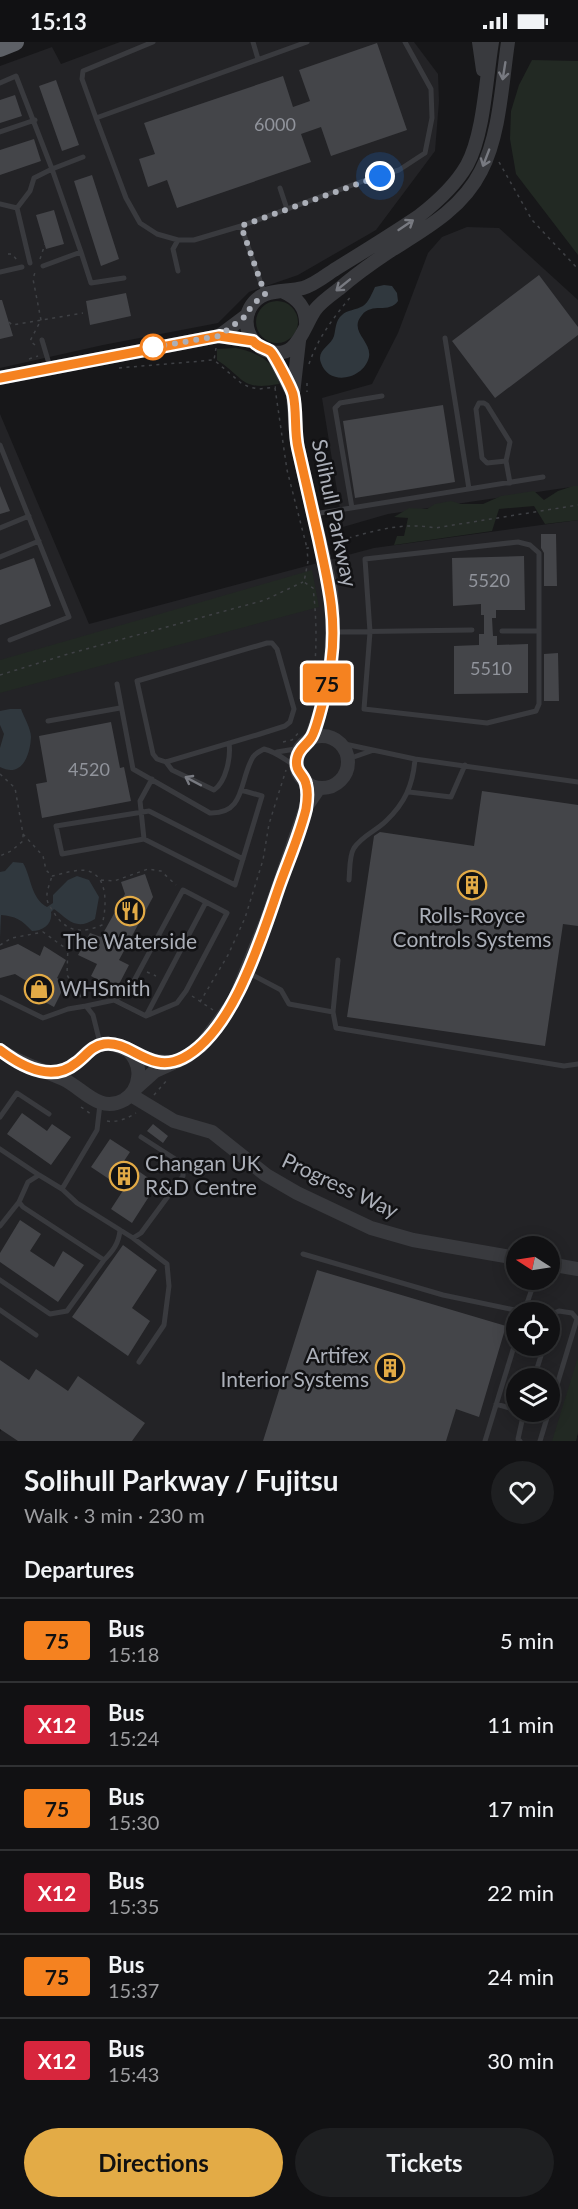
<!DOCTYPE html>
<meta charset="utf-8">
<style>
:root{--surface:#111113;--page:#1e1f21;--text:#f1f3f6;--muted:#9c9da0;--line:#303133;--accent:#e3ab46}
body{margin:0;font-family:Lato,sans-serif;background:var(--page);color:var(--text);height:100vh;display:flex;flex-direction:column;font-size:22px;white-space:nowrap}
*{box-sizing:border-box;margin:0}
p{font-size:20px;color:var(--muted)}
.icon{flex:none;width:33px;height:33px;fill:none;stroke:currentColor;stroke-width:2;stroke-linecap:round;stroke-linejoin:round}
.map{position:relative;height:1399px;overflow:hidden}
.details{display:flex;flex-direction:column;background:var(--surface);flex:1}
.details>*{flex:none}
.badge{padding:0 12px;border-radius:4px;font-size:21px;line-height:39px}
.needle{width:39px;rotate:282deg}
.controls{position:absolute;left:506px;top:1194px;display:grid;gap:12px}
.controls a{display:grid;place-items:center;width:54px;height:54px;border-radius:50%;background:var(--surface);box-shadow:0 3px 15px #0003,0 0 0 2px var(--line);font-size:30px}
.you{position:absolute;width:30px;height:30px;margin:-15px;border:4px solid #fff;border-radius:50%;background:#1a73e8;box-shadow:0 0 0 9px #1a73e833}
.map>.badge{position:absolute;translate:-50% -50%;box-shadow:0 0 0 3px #fff}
h2{padding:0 24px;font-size:22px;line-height:54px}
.round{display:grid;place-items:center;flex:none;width:63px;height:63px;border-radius:32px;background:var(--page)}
.summary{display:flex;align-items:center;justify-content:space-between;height:102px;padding:0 24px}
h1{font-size:28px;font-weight:700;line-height:45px}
.cta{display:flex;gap:12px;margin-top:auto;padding:12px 24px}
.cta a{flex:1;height:69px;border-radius:36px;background:var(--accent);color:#111;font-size:24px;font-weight:700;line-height:69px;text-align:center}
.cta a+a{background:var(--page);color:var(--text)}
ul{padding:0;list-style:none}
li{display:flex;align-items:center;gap:18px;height:84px;padding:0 24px;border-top:2px solid var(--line)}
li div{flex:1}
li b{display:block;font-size:22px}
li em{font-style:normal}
li .badge{min-width:66px;font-weight:700;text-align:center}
.status{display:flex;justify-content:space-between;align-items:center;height:42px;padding:0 30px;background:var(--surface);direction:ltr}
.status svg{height:16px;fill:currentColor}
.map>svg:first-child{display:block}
</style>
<div class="status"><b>15:13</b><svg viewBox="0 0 49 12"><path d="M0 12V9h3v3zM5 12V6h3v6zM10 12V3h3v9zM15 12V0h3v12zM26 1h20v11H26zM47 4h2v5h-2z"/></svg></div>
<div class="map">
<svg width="578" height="1399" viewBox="0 0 578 1399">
<rect width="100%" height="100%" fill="#171719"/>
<!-- built -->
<path fill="#232326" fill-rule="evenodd" d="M120 0H414L438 32 439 59 435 109 376 188 298 233 249 250 218 281 103 303 0 326V24L52 5 61 22Z
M467 185 499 186 578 258V444L388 472 343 485 322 356 372 342 398 291 428 211 442 195Z
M0 372 89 582 374 506 578 478V1390L576 1399H0V1390L3 1384 0 1382ZM516 1204H549V1238H516ZM516 1270H549V1304H516ZM516 1336H549V1370H516Z"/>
<!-- green -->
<path fill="#222923" d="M532 18 578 19V213L516 132 510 97 511 69 519 43Z
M256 280a21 21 0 1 1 42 0a21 21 0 1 1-42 0Z
M236 306C255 310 277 319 279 342 240 349 245 336 217 318V307Z
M573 444H578V478L545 482 534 464 499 467 492 489 394 503 397 494H404L408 476 394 475 409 466 427 467 435 462 451 459 461 462H483L501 454 534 449 544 458 558 449Z
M312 528 319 565 0 651V618Z
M578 1315V1390L576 1399H552Z"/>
<!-- water -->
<path fill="#30383e" d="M384 243 392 244 397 251 398 259C389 272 372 260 362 273 348 289 372 299 369 315 364 337 329 345 321 321 316 308 331 304 334 294 336 287 335 279 342 273 347 268 356 268 363 264 369 260 372 251 375 245Z
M10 667H21C24 675 31 687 31 695 30 715 21 736 0 725V706L4 692 0 683V669Z
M13 820 23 821C31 834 31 857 47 865L53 861V853L68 838 77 834 89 838 99 855 95 877C76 889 69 878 54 867L51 870C53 882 43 889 32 889 22 878 15 874 1 873L0 896V830L5 829Z"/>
<!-- building -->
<path fill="#444549" d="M377 1 407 88 331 114 321 85 301 92 311 120 177 166 167 138 148 145 139 117 155 112 144 81 283 34 293 65 310 59 299 28Z
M56 38 79 103 62 109 39 44Z
M15 53 22 74 0 81V58Z
M34 97 41 119 0 133V108Z
M92 133 119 217 101 224 74 139Z
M54 168 64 202 46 207 36 173Z
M539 233 578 285V293L495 356 452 299Z
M126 251 131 274 90 283 86 259Z
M0 258H2L13 294 0 297Z
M443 363 455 440 355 456 343 379Z
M0 444 10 469 0 472Z
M541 492H556L557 544H544V511L541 506Z
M524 514 525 568H496V576H492L493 594H497V603L528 602V651L454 652V604L479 603V592H484V573H481V562L453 564 452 516Z
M34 516 51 564 0 583V528Z
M558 611 559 659H544V612Z
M111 680 120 726 124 725 131 759 42 776 36 742 47 740 39 694Z
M482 749 578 763V884L563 882 545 1004 347 975 374 794 380 790 474 804Z
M145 832 153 855 119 918 129 923 116 948 91 934 97 922 78 913 90 891 101 895 125 852 121 840Z
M18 902 40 914 44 904 66 918 57 936 66 941 54 965 28 951 33 943 15 932 0 936V908Z
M22 1071 47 1089 52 1082 71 1095 51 1123 7 1092Z
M153 1082 168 1094 163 1101 147 1089Z
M110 1097 130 1110 124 1119 157 1142 132 1181 111 1167 124 1147 91 1125Z
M20 1178 41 1192 30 1209 54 1225 63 1209 84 1223 58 1260 0 1220V1211Z
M123 1203 157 1228 132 1266 150 1279 128 1314 72 1275Z
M317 1228 506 1284 479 1375 456 1367 446 1399H263Z
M0 1318 29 1338 36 1327 68 1349 78 1334 145 1381 132 1399H18L0 1387Z"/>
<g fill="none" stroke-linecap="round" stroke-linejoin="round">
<!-- path -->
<path stroke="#3f4145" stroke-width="1.5" stroke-dasharray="3 4.5" stroke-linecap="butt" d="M499 120 532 178 578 227
M8 212H12L17 218
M40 217 45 202
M9 280 12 283 83 271
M35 303 30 299 41 278 33 237 36 227
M216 306 214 318 241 341 249 345 259 347 276 345
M29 317 38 314
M309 322C318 295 335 274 352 253
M119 326 213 318
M307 341V350
M275 346 287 428 307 506
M334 500C368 491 400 479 435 486L578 463
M309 506H307L308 519 304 540 313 546C317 578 317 609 313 641
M0 633 68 612 265 558 303 540
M283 700 292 698 300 689
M0 732 15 746 23 792V799L11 809 0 814
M23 792 43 814 46 828 52 834C63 832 80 825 91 830 109 838 106 868 102 883 83 891 69 891 56 874 53 868 48 864 47 857 46 850 50 841 52 834
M101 838 114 839 148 827 161 829 176 843
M74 890 68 902 67 933 81 955
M0 903 12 896 43 890 68 908
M147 930 156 934
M192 954 213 968
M200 960 228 913 245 876 263 818 269 782 286 728
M154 1053 167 1038
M81 1065 91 1072
M107 1079C117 1081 128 1076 136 1071"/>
<!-- service -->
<path stroke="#393a3e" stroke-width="5" d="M253 0 258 17
M307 0 96 76 126 156 140 181 157 192 178 198H194L241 184 366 138 399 128 425 111 432 76 431 47 405 0
M0 41 16 34 52 127 34 136 30 149 17 166
M96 76 82 37 83 29 153 0
M0 90 35 78
M280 146 287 167
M0 162 17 166 30 221
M241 184 264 250
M81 210 91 241 124 236
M43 224 81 210 52 127 83 115
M178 229 173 207 178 198
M0 230 22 225
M445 296 469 447
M42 298 50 325
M0 403 69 575 10 598
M506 419 510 400 487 363 484 361H479L476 367 482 416 487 421 506 419 510 441
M352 466 335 366 340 361 382 354
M314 472 543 435
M0 486 29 474
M518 500 530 503 539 511V662L536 669 487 681 364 667 370 590 365 517Z
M0 515 39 499
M502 589H539
M333 590 472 588
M267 601H272L277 607 294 667 290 680 285 684 260 692 166 720 157 717 153 712 137 639Z
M117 642 133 727 210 771C246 772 239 738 253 715 255 712 260 709 264 707 277 710 285 718 297 725
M48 679 120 666
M340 701 415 717 578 740
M277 710 301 706
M348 717 371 709
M166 720 172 728 214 748C226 740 231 715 229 701
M241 748 262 754 235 843 144 797 62 812 56 784 149 769 243 817
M409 750 451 755 465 723
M144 797 140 759 152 737
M349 838C350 828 349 814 354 806 363 793 376 789 386 779 405 761 413 743 415 717
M247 930 281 948 289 962 333 970 336 986 564 1024 578 1022
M0 955 43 976 68 967 86 964 93 973 100 1001
M86 964 114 958 129 948 183 848 227 871 186 949 177 961 146 974 114 958
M333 970 338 918
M146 974 206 860
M100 1062 97 1088 62 1147 77 1161 133 1196 141 1191 183 1134V1122L141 1095
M0 1075 17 1051 49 1072
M0 1107 39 1133
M62 1147 39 1133 28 1140 19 1160 23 1165 104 1218C113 1209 119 1201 120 1188
M0 1184 19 1160
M133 1196 167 1222 169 1244 164 1283 139 1320
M303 1212 443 1253 524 1270
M0 1238 50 1272 67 1269 104 1218
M0 1268 36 1293
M524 1270 535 1238
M534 1336 544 1304
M496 1362 516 1368
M485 1399 516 1298
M520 1399 518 1397 524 1370
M540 1399 577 1277 572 1271 559 1269 554 1271 549 1285"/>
<!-- tertiary -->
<path stroke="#393a3e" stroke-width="14" d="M479 0 483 28
M492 0C486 36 484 92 467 123 455 144 437 160 419 174 391 193 363 210 334 228 325 234 314 243 303 246 284 251 261 245 250 266 242 281 249 301 265 308 297 321 302 287 315 268 321 260 331 253 339 247 355 233 372 221 390 209 425 187 462 167 481 129 500 93 502 40 508 0
M282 249C298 256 307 266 306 284
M219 294 247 273
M299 299 293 352 297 402 330 542 333 568 331 621 320 670 311 697
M271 309 293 352
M0 336 219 294 253 299
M296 720a26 26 0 1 1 52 0a26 26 0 1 1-52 0Z
M0 1008C20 1022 41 1027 63 1037 83 1046 99 1072 124 1058 132 1053 137 1046 138 1036 140 1025 135 1015 127 1007
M48 1030C53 1030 58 1030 62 1029 78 1025 85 1007 100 1003 116 999 126 1009 140 1014 150 1019 161 1020 172 1020
M136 1046 155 1029 186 1015 201 1004 234 959 267 877 306 765 319 746
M131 1053 174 1079 212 1090 266 1133 297 1151 371 1186 413 1198 516 1216
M549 1222 578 1227"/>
<!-- trunk -->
<path stroke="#5d6066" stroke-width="18" d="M0 6 15 0"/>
</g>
<!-- one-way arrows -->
<defs><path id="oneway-shaft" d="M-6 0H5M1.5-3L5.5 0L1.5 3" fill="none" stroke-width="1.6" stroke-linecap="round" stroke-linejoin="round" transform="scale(1.5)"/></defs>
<g stroke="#787a81">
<use href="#oneway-shaft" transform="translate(504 29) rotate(99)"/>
<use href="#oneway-shaft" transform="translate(486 116) rotate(111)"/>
<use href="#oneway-shaft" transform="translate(406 183) rotate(-34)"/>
<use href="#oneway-shaft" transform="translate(343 243) rotate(141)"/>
<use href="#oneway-shaft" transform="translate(193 739) rotate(-152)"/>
</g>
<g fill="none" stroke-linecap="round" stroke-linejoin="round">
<!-- line casing -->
<g stroke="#fff" stroke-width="14">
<path id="line" d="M0 336 219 294 253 299C258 305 263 305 270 309 274 312 291 345 293 352 297 369 294 389 298 406 305 437 312 467 319 498 328 541 337 575 331 620 330 632 317 688 311 696 306 704 299 706 297 716 294 730 304 732 306 742 308 749 307 761 306 767 300 792 289 817 280 842 262 893 234 990 183 1016 150 1033 131 998 104 1002 91 1004 86 1014 76 1021 52 1041 21 1024 0 1008"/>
</g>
<!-- line -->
<use href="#line" stroke="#f58220" stroke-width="9"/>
<!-- walk -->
<path stroke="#abafb8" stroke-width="6" stroke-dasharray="0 10.8" d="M153 305 148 306 219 294 247 273 251 264 265 252 241 184 380 134"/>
</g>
<!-- icons -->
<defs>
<g id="building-ring" transform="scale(1.5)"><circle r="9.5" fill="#121214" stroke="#e3ab46" stroke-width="1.5"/><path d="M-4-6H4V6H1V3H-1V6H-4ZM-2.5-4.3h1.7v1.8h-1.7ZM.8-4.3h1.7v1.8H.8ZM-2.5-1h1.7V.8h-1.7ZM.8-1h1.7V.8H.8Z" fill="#e3ab46"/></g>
<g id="restaurant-ring" transform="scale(1.5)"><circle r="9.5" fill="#121214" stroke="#e3ab46" stroke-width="1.5"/><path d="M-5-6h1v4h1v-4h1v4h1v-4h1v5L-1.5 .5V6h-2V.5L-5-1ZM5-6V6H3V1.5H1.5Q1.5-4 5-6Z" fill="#e3ab46"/></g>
<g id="shop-ring" transform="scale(1.5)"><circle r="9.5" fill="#121214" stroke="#e3ab46" stroke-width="1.5"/><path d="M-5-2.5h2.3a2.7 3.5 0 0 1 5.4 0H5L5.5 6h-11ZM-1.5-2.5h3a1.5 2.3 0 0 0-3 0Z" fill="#e3ab46"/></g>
</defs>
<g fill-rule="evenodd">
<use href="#building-ring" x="472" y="843"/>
<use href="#restaurant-ring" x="130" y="869"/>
<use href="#shop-ring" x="39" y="947"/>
<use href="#building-ring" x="124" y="1134"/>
<use href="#building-ring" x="390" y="1326"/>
</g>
<!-- markers -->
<circle fill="#fff" stroke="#f58220" stroke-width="3" cx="153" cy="305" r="12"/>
<g text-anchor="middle" stroke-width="5" stroke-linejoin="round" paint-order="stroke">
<!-- number labels -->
<g font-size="18" fill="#91949c">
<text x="275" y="89">6000</text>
<text x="489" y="545">5520</text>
<text x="491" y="633">5510</text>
<text x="89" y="734">4520</text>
</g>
<!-- street labels -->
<g font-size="21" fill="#abafb8" stroke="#121214">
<text transform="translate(334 471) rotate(78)" y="7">Solihull Parkway</text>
<text transform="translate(340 1144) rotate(25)" y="7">Progress Way</text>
</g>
<!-- poi labels -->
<g font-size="21" fill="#abafb8" stroke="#121214">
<text x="472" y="881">Rolls-Royce<tspan x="472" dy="24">Controls Systems</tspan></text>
<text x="130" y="907">The Waterside</text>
<text x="60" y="954" text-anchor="start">WHSmith</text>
<text x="145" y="1129" text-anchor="start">Changan UK<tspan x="145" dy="24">R&amp;D Centre</tspan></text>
<text x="369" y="1321" text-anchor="end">Artifex<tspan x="369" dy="24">Interior Systems</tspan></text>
</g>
</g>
</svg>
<div class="controls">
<a><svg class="needle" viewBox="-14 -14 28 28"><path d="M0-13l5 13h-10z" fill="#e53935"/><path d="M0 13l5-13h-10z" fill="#9c9da0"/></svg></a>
<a><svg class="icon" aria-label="locate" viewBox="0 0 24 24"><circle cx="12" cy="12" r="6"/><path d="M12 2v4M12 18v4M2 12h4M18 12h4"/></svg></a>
<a><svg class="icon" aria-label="layers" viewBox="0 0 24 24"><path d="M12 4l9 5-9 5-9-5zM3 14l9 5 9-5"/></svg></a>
</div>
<div class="you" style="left:380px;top:134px"></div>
<b class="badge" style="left:327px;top:641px;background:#f58220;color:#111">75</b>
</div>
<section class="details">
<div class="summary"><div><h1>Solihull Parkway / Fujitsu</h1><p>Walk · 3 min · 230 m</p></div><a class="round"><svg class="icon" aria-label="heart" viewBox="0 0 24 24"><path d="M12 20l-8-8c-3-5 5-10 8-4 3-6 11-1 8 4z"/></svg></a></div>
<h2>Departures</h2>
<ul>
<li><span class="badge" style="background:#f58220;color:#111">75</span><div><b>Bus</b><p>15:18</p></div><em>5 min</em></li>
<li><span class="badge" style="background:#d7263d;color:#fff">X12</span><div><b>Bus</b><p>15:24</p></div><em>11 min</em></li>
<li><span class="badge" style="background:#f58220;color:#111">75</span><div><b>Bus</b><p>15:30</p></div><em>17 min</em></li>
<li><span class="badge" style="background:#d7263d;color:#fff">X12</span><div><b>Bus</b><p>15:35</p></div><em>22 min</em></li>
<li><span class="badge" style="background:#f58220;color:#111">75</span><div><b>Bus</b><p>15:37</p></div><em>24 min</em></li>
<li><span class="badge" style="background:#d7263d;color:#fff">X12</span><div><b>Bus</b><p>15:43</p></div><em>30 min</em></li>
</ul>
<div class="cta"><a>Directions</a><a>Tickets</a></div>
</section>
